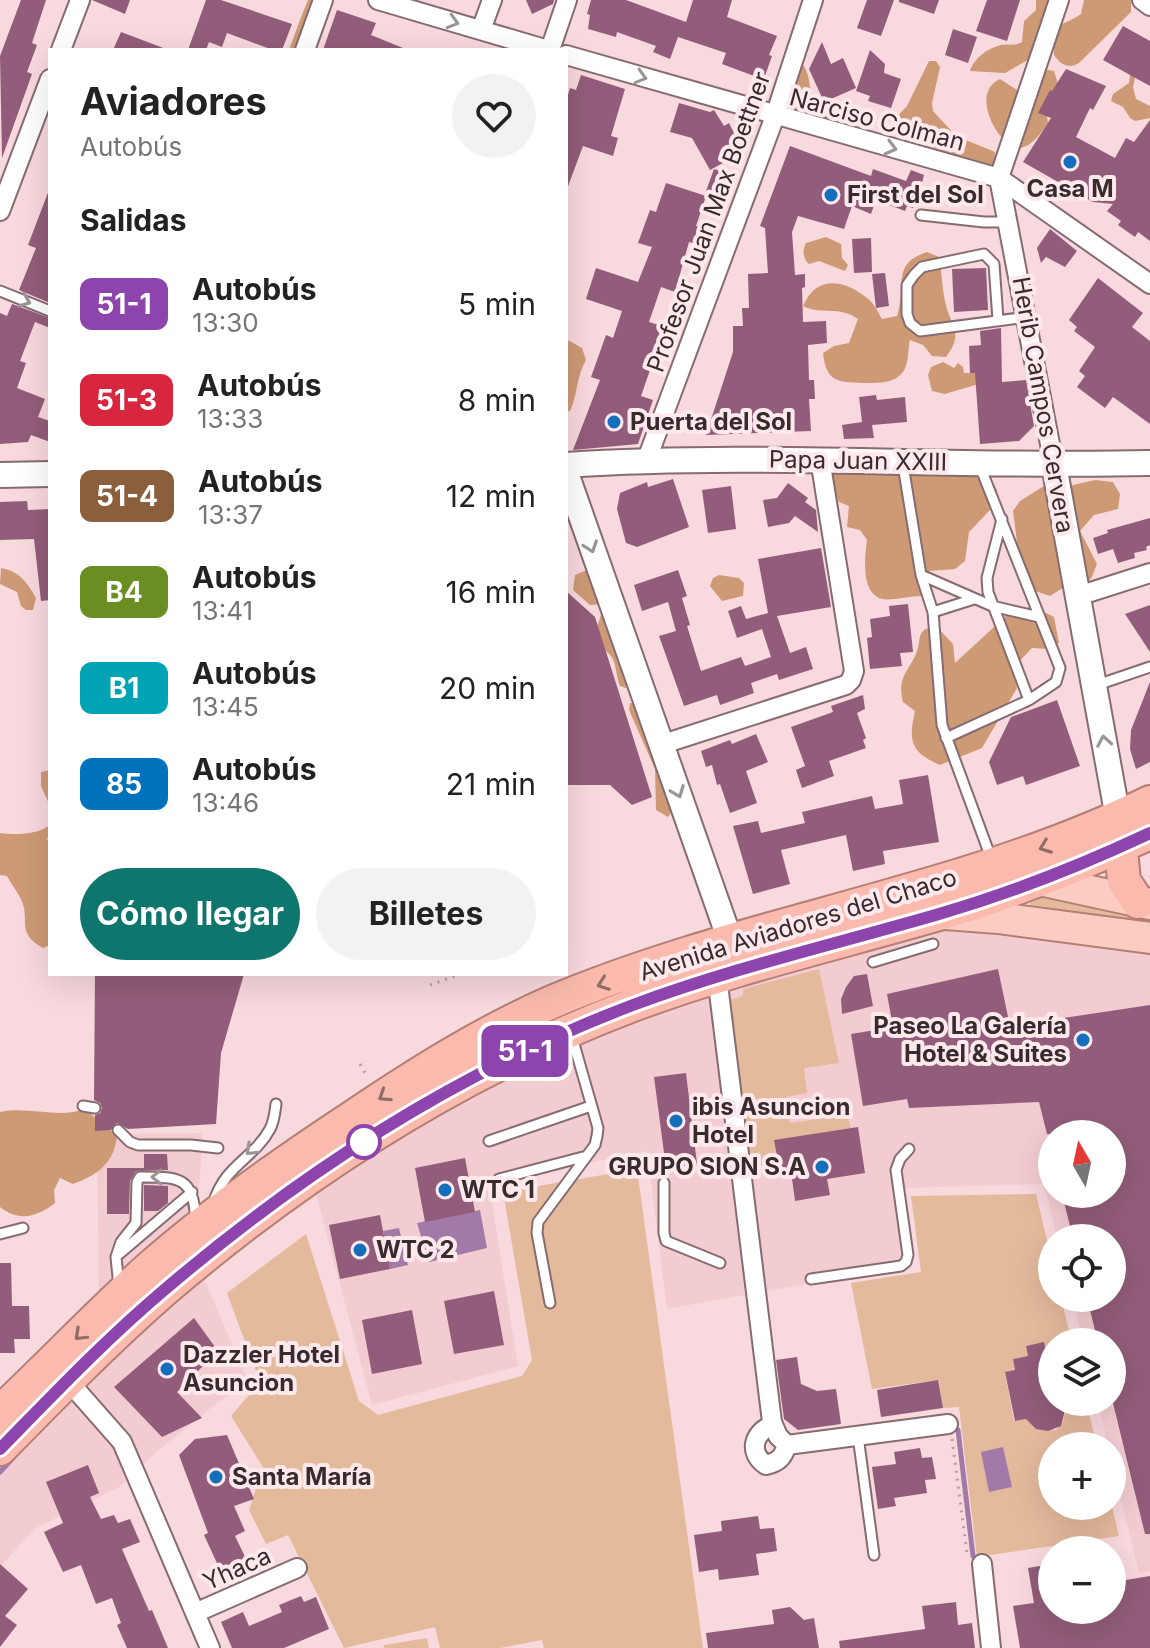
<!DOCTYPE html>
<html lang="es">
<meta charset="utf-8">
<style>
:root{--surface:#fff;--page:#f2f2f2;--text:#222;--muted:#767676;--accent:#0f766e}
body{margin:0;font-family:Inter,sans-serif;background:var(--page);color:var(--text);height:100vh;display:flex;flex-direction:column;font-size:30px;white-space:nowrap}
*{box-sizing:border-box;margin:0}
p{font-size:26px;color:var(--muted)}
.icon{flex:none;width:44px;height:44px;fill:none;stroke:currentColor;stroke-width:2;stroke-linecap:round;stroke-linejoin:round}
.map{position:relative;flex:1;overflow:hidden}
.details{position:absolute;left:48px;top:48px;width:520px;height:928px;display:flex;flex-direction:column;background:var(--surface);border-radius:0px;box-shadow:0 8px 32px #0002}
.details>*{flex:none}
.badge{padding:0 16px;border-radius:12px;font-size:28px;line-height:52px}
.needle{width:52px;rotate:351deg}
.tools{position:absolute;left:1038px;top:1120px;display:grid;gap:16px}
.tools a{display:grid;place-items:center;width:88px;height:88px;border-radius:50%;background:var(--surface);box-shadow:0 8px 32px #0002;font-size:40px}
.map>.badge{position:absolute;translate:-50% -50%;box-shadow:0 0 0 4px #fff}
h2{padding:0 32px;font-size:30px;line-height:72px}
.round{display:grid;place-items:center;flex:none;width:84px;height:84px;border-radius:42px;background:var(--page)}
.head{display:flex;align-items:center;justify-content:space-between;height:136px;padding:0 32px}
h1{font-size:38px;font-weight:700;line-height:60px}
.button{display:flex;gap:16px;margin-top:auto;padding:16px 32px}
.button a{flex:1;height:92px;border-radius:48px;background:var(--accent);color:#fff;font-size:32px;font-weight:700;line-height:92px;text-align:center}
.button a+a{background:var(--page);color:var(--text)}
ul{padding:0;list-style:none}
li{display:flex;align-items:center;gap:24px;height:96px;padding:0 32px}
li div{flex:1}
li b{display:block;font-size:30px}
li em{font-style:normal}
li .badge{min-width:88px;font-weight:700;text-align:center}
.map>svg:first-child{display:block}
</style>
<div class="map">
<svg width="1150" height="1648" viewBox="0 0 1150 1648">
<rect width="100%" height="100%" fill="#f8d9dd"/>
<!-- built -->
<path fill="#f3ccd1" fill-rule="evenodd" d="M931 927 1150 946V1571L1139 1573 1112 1461V1446H1108L1098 1402H1112V1342H1083L1072 1298H1112V1238H1057L1044 1184 902 1188 912 1265 667 1309 647 1151 489 1184 518 1366 372 1405 315 1190 473 1092 662 1006ZM1052 1134H1112V1194H1052Z
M203 1133 198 1201 99 1297 97 1134Z
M202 1274 247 1379 159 1450 119 1487 34 1529 0 1567V1463Z"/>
<!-- green -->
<path fill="#e4ba9c" d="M1047 896 1133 916 1132 921 1030 908V903Z
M819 969 839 1063 804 1068 807 1093 786 1097 790 1123 847 1115 851 1128 775 1141 778 1163 750 1167 729 1000 743 996V989Z
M637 1169 703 1648H544L542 1640 500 1648H440L435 1627 344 1648 288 1535 266 1544 249 1510 263 1467 231 1416 260 1382 227 1293 306 1234 359 1401 378 1415 522 1376 532 1360 503 1192Z
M1036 1194 1052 1261V1298H1061L1072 1342H1052V1352L1046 1354 1043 1343 1026 1346 1028 1356 1013 1359 1015 1370 1005 1373 1014 1421 1026 1419 1036 1429 1056 1430 1063 1422 1065 1412 1076 1409 1075 1402H1086L1097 1446H1052V1506H1112L1119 1536 977 1557 959 1407 943 1408 938 1380 872 1389 851 1283 921 1272 911 1196Z
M427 1638 429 1648H384V1645Z"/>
<!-- forest -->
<path fill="#ce9a76" d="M308 0H321L312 50H289C295 33 301 17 308 0Z
M1036 0H1053L1038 54 1005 73 970 71C974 58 988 48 1001 45 1010 43 1013 47 1022 42L1024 21 1036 10Z
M1084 0H1131V12L1079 63C1068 69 1061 65 1054 55 1054 16 1054 32 1081 14Z
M929 61H936L940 67 932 103 933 111 956 136 995 152 994 164 987 166 932 151 923 141C906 140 896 140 893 121L907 106Z
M802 63C818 87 797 91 836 109L834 116C819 125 802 115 786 110Z
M1131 69 1136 74 1133 87 1136 99 1150 106V118L1135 121 1130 118 1123 107 1111 101 1113 94 1129 83Z
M1048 70 1054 71 1058 84 1046 110 1048 123C1042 132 1032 147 1019 148 1000 149 968 93 1000 79L1017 90 1023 87 1035 72Z
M826 237 841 244 842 258 848 265 845 271 819 261 809 264C803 259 802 250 806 243Z
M927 252 939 257C942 273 942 293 947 309 954 330 962 336 946 357L932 356 923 345 910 340C907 352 910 368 899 376 890 384 874 383 862 383 838 382 826 382 823 353L834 346 849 343 858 319C838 305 823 316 803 306 816 275 844 279 867 298 874 303 878 312 882 319L897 316C907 287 890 264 927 252Z
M566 339 582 348 586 360C576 377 578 394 570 411L566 412Z
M943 362 954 368 958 363 963 367 964 373H978L982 383 945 394 932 391 928 375 931 367Z
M979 463 997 490 990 510 969 532 965 561 955 569 929 571V583L921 596C912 596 889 601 882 599 860 592 865 557 867 540L860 530 847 527 849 506 839 502 829 475 840 466Z
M1095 480 1113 482 1120 494 1118 509 1094 515 1080 531 1097 564 1091 579 1069 584 1050 596 1035 591 1016 564 1017 542 1013 511 1020 501 1047 484 1069 486Z
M1 568C19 571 28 583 36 598L33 610H26L21 606 17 592 0 584Z
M587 570 600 573 604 604 590 605 573 590 575 575Z
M719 575 739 578 744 583 743 596 722 601 710 586 713 578Z
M1032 606 1054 617 1059 643 1047 649 1032 648 1012 669 1017 688 982 748 940 765C911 752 908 742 915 711L903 702C896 675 911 671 918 648 920 641 918 636 924 630 927 628 932 627 936 626L953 644 955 663 1007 615Z
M606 614 624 661 626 688 620 686C615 673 617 655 603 650L596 630 601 615Z
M630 703 661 707 664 714V740L676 806 668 817 656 810 655 769 629 710Z
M50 770V806L41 786V772Z
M50 825V838H47L50 848V945L43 948C15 932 31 921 21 899 17 891 11 884 7 876L0 875V833C16 835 37 835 50 825Z
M85 1109 117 1136C114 1163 98 1175 73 1184L60 1178 54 1190 55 1203C37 1217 19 1222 0 1207V1112C27 1106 60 1119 85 1109Z"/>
<!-- water -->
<path fill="#a17aa7" d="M480 1210 487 1248 429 1262 417 1223Z
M399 1228 408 1265 390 1269 383 1231Z
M1003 1447 1012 1487 989 1492 981 1452Z"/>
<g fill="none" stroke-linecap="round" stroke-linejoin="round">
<!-- stream -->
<path stroke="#a17aa7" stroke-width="5" d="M958 1430 973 1556
M0 1472 13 1458"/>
</g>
<!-- building -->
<path fill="#925d7a" d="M21 0H46L32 43 37 45 27 72 32 74 2 158 0 56Z
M92 0H130L125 14Z
M206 0H221L292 24 282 50H273L227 33 222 47 209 42 206 50H188Z
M526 0H554L553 4 532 14Z
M591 0H626L686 22 693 0H732L727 17 777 36 769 55 772 56 765 76 756 72 754 76 722 64 726 53 678 37 670 59 653 52 656 46 617 32 616 37 588 29 590 15 587 14Z
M867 0H894L881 36 857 28Z
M899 0H939L934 14 899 2Z
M987 0H1020L1007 41 976 31Z
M337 10 376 23 371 35 408 50H323Z
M1123 26 1150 41V86L1103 60Z
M953 29 977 37 968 63 945 55Z
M121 32 166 49V50H113Z
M822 42 831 64 843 58 856 88 824 102 809 69Z
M870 50 885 64 884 73 901 79 891 108 868 101 870 96 856 91Z
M1066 69 1106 86 1093 110 1090 108 1076 137 1115 158 1126 138 1134 142 1150 120V241L1138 232 1135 237 1118 225 1121 221 1107 211 1113 204 1093 202 1023 162 1051 118 1038 113 1050 90 1052 91Z
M581 75 625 89 611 136 618 138 613 156 583 146 567 189 566 101 570 88 576 90Z
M679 103 710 112 714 110 724 126 729 123 736 137 733 139 741 153 710 170 692 138 670 132Z
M790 146 871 176 873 169 906 181 911 170 924 175 921 187 913 208 907 206 905 211 876 200 871 214 852 206 844 229 798 216 792 232 795 275 805 274V287L802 288 803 322 826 321 827 343 808 345 809 380H814L815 399H809L811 431 706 435 733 352V326H743L742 308H749L748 274 768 273 765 228 760 226Z
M714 169 731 175 724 197 706 191Z
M666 183 706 196 696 226 702 228 697 244 689 242 675 292 661 287 649 322 665 327 641 396 653 400 638 444 573 450 600 380 591 377 606 335 613 338 622 311 586 299 596 268 638 282 652 247 638 243 650 210 656 212Z
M49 190H50V303L19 290 36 248 28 245Z
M1050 229 1077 251 1065 267 1046 257 1041 263 1037 248Z
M871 238 872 272 854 273 852 239Z
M986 268 988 310 954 312 952 269Z
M885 273 889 306 876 308 872 274Z
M1098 278 1143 313 1132 327 1150 341V424L1113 397 1105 408 1077 387 1085 376 1079 371 1095 347 1074 331 1077 327 1069 320Z
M12 304 50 318V328L35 322 20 361 26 363 17 388 45 399 38 417 50 421V442L31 435 28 442 0 444V313L7 316Z
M1001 328 1002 382 1026 380 1034 426 1019 441 980 444 975 373H970L969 346 981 345 980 331Z
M876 395 877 400 905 397 907 422 872 425 874 438 844 439 842 425 862 422 859 397Z
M673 479 689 527 637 547 626 543 617 509 620 493 647 482 648 487Z
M788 483 808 498 805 502 816 510 818 532 795 516 789 523 768 527 763 500 777 498Z
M731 486 736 529 708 533 702 490Z
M27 501 28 510 50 509V600L41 601 34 539 0 540V502Z
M1150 518V545L1146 547 1147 550 1134 553 1135 558 1118 563 1113 549 1098 554 1093 538 1108 533 1107 530Z
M821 548 831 607 777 616 790 653 806 647 813 669 779 680 777 674 751 683 754 693 720 705 717 695 684 706 659 636 676 631 668 602 642 611 634 585 678 570 687 596 682 598 690 625 687 626 701 671 741 657 745 666 771 657 762 629 737 638 728 611 741 606 746 619 768 613 758 559Z
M566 591 595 617 652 797 632 805 610 785H566Z
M908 604 913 652 900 653 902 666 870 669 867 638 872 637 870 619 890 616 889 606Z
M1150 605V652L1125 614Z
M1150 682V762L1136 769 1130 749 1131 730Z
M863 695 865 709 857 713 866 738 863 740 866 748 829 761 834 776 802 788 796 770 805 766 791 727 833 712 831 706Z
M1057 700 1080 766 1026 785 1023 776 997 785 989 762 1011 717Z
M756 734 768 762 746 771 757 803 730 813 720 784 717 785 712 765 706 767 701 751 730 740 732 744Z
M928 775 939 842 883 851 885 864 853 871 846 835 781 850 790 884 753 894 733 826 758 821 761 833 805 823 802 812 872 796 875 809 903 804 899 780Z
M998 969 1010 1026 1150 1005V1534H1145L1112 1399V1342H1098L1087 1298H1112V1238H1073L1062 1194H1112V1134H1047L1039 1102 909 1108 907 1099 863 1106 851 1034 893 1027 887 994Z
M95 974H244L221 1053 216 1124 128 1129 117 1123 111 1130 95 1131V1115L100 1113 102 1108 100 1103 94 1100Z
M867 974 873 1006 842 1014 841 999 846 987 854 976Z
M686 1073 697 1164 666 1168 654 1077Z
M858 1127 865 1173 827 1179 830 1195 795 1201 791 1171 780 1172 774 1140Z
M144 1154H167L168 1170 136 1171 130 1181 129 1214H107V1168H144Z
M465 1158 475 1212 425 1222 415 1168Z
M144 1185 168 1186V1203L158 1211H144Z
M380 1215 390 1269 340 1279 329 1225Z
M0 1263H11L12 1306H29L30 1339H14L15 1353H0Z
M494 1291 504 1345 454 1354 444 1301Z
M412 1310 422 1364 372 1374 362 1320Z
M194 1318 218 1351 177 1392 202 1418 162 1437 114 1387Z
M1044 1342 1046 1354 1052 1352V1402H1067L1061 1426 1048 1431 1036 1429 1026 1419 1015 1421 1005 1372 1015 1370 1013 1359 1028 1356 1026 1346Z
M797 1357 801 1384 817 1391 836 1389 841 1424 798 1430 784 1419 776 1360Z
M938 1380 943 1408 881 1417 877 1390Z
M227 1435 254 1499 234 1506 245 1531 235 1536 249 1565 223 1576 204 1535 208 1533 179 1455 195 1439Z
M920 1448 922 1458 932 1457 936 1479 925 1480 927 1493 894 1498 896 1506 878 1509 872 1467 896 1464 894 1452Z
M88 1465 99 1493 90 1497 101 1519 114 1515 118 1523 130 1519 140 1542 122 1549 149 1611 152 1610 168 1648H127L117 1625 121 1623 112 1598 96 1604 81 1565 63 1572 44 1532 63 1523 46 1482Z
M758 1516 760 1529 774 1528 777 1551 756 1554 759 1575 719 1580 718 1569 699 1572 694 1535 722 1531 721 1521Z
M0 1564 28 1589 5 1616 17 1625 0 1647Z
M1052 1564V1610H1112V1593L1122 1592 1120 1581 1150 1576V1648H1020L1013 1606 1034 1603 1028 1568Z
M301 1596 304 1602 316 1597 329 1629 284 1648H232L221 1622 243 1612 249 1626 282 1612 279 1605Z
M956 1602 958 1625 972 1623 975 1648H840L839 1641 925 1629 922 1606Z
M790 1607 804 1620 814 1618 819 1648H708L706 1633 774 1624 772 1610Z"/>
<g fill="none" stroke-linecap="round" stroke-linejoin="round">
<!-- service casing -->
<g stroke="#866b6f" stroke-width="13">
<path id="service" d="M921 215 984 222H1009
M0 291 50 311
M998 320 994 264 984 254 922 267 914 275 907 285V314L910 323 920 331 1027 317
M979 464 1060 668 1056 682 1029 700 988 592 987 578 1002 519
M903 465 921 575 933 612 974 599
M921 575 992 606 1039 617
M933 612 942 725 991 858
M1097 685 1150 667
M946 738 1029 700
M873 962 933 944
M83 1106 95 1108
M118 1130 130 1142 138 1145H191L218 1148
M489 1141 591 1106
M499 1179 583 1157
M664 1183V1233L666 1241 720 1263
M213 1204C225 1164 253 1160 270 1129 274 1122 275 1112 276 1104
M0 1234 23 1228
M119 1254 192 1192
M811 1279 901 1266 906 1262 908 1255 896 1170 900 1159 909 1149
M119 1287 116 1257 121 1242 136 1223 137 1182 140 1177C180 1177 193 1176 196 1221
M550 1303 537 1233 538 1222 595 1145 597 1136 598 1128 572 1037
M858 1436 874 1555"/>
</g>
<!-- minor casing -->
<g stroke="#866b6f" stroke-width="22">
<path id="minor" d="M378 0 548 50
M1142 0 1150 6
M481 30 492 0
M61 50 80 0
M305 50 323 0
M550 50 567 0
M566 55 999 178 1150 284
M0 211 50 79
M647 459 775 116 813 0
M1054 465 999 178 1059 0
M1078 596 1150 573
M660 745 846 685 851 680 854 671 820 459
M717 976 772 1422 778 1436 787 1445 948 1424
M63 1375 122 1442 210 1648
M772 1425C753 1433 748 1453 766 1465 779 1462 783 1457 787 1445
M982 1564 991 1648
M195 1613 297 1568"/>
</g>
<!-- tertiary casing -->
<g stroke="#866b6f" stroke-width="28">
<path id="tertiary" d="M566 465C761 452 955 468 1150 463
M1054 465 1118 818
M566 473 730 940 742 948
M0 475 50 474"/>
</g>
<!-- primary casing -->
<g stroke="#b47e74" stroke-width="34">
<path id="primary" d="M1040 880 1150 904
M945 914 998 918 1150 938"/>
</g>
<!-- trunk casing -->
<g stroke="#b47e74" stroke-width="36">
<path id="trunk" d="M1119 829 1124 881 1138 902
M0 1412C50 1365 97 1315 148 1269 211 1213 281 1164 351 1118 415 1075 481 1033 552 1002 746 920 960 895 1150 802
M0 1449C53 1395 106 1341 163 1291 302 1172 461 1070 633 1005 732 968 836 944 939 914 1011 893 1081 865 1150 833"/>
</g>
<!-- path -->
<path stroke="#b89fa2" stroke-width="3" stroke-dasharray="2 6" stroke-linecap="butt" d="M430 985 460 974
M360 1064 368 1078
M952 1439 967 1553"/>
<!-- service -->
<use href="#service" stroke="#fff" stroke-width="9"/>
<!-- minor -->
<use href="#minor" stroke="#fff" stroke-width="18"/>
<!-- tertiary -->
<use href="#tertiary" stroke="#fff" stroke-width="24"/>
<!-- primary -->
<use href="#primary" stroke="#fbccc2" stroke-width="30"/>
<!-- trunk -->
<use href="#trunk" stroke="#fabbae" stroke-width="32"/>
</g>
<!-- one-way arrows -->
<defs><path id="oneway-chevron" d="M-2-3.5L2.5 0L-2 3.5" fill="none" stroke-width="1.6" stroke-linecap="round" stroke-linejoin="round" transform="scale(2)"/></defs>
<g stroke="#9b9596">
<use href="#oneway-chevron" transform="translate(453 22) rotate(16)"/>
<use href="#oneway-chevron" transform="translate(641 77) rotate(16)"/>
<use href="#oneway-chevron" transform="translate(891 148) rotate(15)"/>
<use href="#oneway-chevron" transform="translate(25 301) rotate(22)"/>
<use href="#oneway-chevron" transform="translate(591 547) rotate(71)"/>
<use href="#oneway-chevron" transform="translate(1104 741) rotate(-100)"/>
<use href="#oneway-chevron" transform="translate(678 792) rotate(69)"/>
<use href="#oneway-chevron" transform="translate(251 1150) rotate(136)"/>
<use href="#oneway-chevron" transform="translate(157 1177) rotate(-180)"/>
</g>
<g stroke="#8f6c67">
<use href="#oneway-chevron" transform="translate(1045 847) rotate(159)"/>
<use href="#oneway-chevron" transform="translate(603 984) rotate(160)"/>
<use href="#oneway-chevron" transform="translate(384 1096) rotate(147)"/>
<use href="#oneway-chevron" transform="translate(80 1335) rotate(136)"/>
</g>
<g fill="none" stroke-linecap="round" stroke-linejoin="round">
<!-- line casing -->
<g stroke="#fff" stroke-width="18">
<path id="line" d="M0 1449C53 1395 105 1340 163 1291 302 1172 461 1070 633 1005 732 968 836 944 939 914 1011 893 1082 865 1150 833"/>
</g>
<!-- line -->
<use href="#line" stroke="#8e44ad" stroke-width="12"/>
</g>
<!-- markers -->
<g fill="#146ebc" stroke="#fde9ec" stroke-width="3">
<circle cx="1070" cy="162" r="8"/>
<circle cx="831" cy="195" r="8"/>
<circle cx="614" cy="422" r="8"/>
<circle cx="1083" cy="1040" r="8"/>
<circle cx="676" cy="1121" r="8"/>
<circle cx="822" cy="1167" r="8"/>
<circle cx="445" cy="1190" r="8"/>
<circle cx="360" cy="1250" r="8"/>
<circle cx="167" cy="1369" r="8"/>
<circle cx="216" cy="1477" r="8"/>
</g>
<circle fill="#fff" stroke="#8e44ad" stroke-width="4" cx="364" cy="1142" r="16"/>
<g text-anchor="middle" stroke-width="8" stroke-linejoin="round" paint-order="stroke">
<!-- street labels -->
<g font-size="24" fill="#372b2d" stroke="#fde9ec">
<text transform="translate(877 120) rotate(15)" y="8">Narciso Colman</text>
<text transform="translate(709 222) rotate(-70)" y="8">Profesor Juan Max Boettner</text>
<text transform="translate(1043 405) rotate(80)" y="8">Herib Campos Cervera</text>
<text transform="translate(858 461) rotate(1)" y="8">Papa Juan XXIII</text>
<text transform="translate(798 925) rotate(-17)" y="8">Avenida Aviadores del Chaco</text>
<text transform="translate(237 1569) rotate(-24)" y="8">Yhaca</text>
</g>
<!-- poi labels -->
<g font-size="24" font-weight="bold" fill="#372b2d" stroke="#fde9ec" text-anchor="start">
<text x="1070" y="197" text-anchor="middle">Casa M</text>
<text x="847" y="203">First del Sol</text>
<text x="630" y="430">Puerta del Sol</text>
<text x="1067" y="1034" text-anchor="end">Paseo La Galería<tspan x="1067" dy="28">Hotel &amp; Suites</tspan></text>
<text x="692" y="1115">ibis Asuncion<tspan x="692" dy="28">Hotel</tspan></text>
<text x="806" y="1175" text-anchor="end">GRUPO SION S.A</text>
<text x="461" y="1198">WTC 1</text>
<text x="376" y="1258">WTC 2</text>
<text x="183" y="1363">Dazzler Hotel<tspan x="183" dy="28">Asuncion</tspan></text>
<text x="232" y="1485">Santa María</text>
</g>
</g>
</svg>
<div class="tools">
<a><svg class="needle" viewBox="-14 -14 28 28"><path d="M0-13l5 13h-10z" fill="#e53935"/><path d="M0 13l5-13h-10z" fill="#767676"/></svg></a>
<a><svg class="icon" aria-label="locate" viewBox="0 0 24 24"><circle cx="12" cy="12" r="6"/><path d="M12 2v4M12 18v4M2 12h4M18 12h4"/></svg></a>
<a><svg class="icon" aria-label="layers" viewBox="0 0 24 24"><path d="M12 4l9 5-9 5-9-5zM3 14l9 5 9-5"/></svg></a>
<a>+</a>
<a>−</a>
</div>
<b class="badge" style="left:525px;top:1051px;background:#8e44ad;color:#fff">51-1</b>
<section class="details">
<div class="head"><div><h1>Aviadores</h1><p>Autobús</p></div><a class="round"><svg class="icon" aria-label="heart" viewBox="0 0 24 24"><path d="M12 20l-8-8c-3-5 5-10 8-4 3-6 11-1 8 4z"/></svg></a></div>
<h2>Salidas</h2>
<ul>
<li><span class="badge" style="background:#8e44ad;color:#fff">51-1</span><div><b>Autobús</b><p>13:30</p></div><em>5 min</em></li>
<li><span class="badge" style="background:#d7263d;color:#fff">51-3</span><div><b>Autobús</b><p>13:33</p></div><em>8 min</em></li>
<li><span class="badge" style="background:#8b5e3c;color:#fff">51-4</span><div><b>Autobús</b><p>13:37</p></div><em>12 min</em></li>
<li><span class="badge" style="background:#6b8e23;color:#fff">B4</span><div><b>Autobús</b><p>13:41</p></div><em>16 min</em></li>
<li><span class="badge" style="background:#00a3b4;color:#fff">B1</span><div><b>Autobús</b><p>13:45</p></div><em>20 min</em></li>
<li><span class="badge" style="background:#0072bc;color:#fff">85</span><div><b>Autobús</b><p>13:46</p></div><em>21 min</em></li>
</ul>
<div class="button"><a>Cómo llegar</a><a>Billetes</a></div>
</section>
</div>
